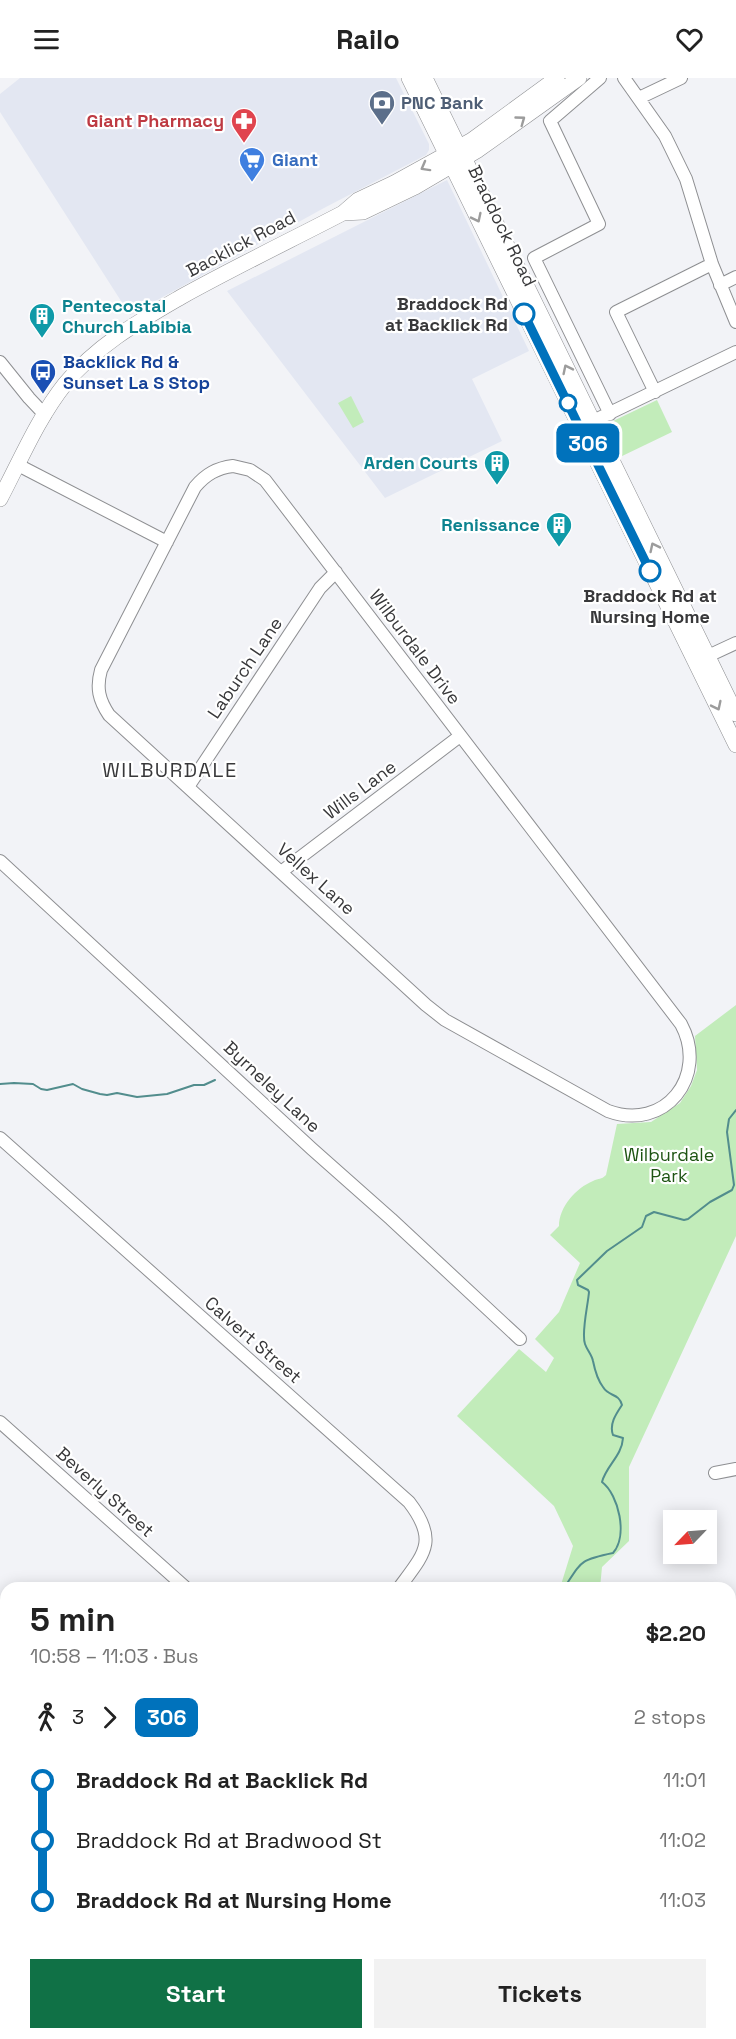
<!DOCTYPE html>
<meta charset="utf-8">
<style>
:root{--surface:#fff;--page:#f2f2f2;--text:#222;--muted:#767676;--accent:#107146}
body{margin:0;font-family:"Space Grotesk",sans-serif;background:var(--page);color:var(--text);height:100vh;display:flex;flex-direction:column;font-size:22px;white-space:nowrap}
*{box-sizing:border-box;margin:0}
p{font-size:20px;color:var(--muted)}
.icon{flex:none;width:33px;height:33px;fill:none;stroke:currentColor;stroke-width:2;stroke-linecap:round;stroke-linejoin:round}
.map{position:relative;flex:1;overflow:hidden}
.side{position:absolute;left:0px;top:1504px;width:736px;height:458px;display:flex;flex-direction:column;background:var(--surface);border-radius:18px 18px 0 0;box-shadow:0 3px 15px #0003}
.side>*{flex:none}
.badge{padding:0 12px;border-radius:9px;font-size:21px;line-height:39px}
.needle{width:39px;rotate:245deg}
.fabs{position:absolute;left:663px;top:1432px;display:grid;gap:12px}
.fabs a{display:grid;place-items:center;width:54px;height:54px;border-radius:0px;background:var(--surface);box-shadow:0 3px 15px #0003;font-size:30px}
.map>.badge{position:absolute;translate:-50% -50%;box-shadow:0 0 0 3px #fff}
.legs{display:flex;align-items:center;gap:9px;height:66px;padding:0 30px;font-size:20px}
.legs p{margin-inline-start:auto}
.overview{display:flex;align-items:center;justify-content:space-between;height:102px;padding:0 30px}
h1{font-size:33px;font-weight:700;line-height:45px}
.cta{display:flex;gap:12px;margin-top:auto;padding:12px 30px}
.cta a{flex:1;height:69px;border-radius:0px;background:var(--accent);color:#fff;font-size:24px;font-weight:700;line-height:69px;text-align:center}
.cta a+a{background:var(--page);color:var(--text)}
ul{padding:0 30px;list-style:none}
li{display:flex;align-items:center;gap:21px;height:60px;font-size:22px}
li i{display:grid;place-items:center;width:9px;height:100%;margin:0 8px;background:currentColor}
li i::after{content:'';width:15px;height:15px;margin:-8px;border:4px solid;border-radius:50%;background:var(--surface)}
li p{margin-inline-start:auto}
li:first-child i{background:linear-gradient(#0000 50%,currentColor 0)}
li:last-child i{background:linear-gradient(currentColor 50%,#0000 0)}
header{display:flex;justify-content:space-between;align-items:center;height:78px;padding:0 30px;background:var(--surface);font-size:27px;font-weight:700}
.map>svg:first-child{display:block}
</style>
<header><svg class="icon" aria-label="menu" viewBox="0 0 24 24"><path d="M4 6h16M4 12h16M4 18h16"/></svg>Railo<svg class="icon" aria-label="heart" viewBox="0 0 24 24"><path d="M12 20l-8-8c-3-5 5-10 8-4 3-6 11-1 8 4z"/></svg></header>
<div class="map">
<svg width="736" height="1961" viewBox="0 0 736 1961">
<rect width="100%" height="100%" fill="#f2f3f7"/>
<!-- built -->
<path fill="#e3e7f2" d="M20 0H396L429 66V72L426 77 324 130 130 237 0 34V16Z
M447 102 529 273 472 301 502 363 385 420 227 213Z"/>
<!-- green -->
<path fill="#c2ecba" d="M351 318 364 344 353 350 338 325Z
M657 322 672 354 618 380C612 368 603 357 611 344Z
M736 927V1158L629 1389V1463L602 1489 600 1510H560L573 1468 554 1428 457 1338 519 1271 546 1294 554 1280 535 1261 559 1234 580 1185 550 1157 559 1148C559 1129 576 1110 593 1103 599 1100 601 1102 606 1097L617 1046 651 1044 680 1025 691 1008 697 992 695 958Z"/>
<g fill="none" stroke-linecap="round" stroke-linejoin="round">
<!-- stream -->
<path stroke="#528d8d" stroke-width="2" d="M0 1006 14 1005 33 1006 41 1011 47 1012 73 1006 82 1011 100 1016 107 1017 117 1015 137 1019 167 1016 194 1007H204L215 1002
M564 1510C582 1483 579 1482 613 1475 628 1458 619 1417 602 1404 606 1388 622 1378 623 1360L613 1357C609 1346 616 1336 622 1327 619 1315 609 1319 603 1309 597 1301 595 1293 593 1283 592 1277 587 1272 585 1266 581 1255 588 1227 589 1214L588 1212 578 1207 577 1202 607 1173 642 1149 646 1138 654 1134 684 1142 688 1141 710 1124 732 1112 734 1107 727 1054 729 1041 736 1032
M142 1961 154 1956"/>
<!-- minor casing -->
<g stroke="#8e8f92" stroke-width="14">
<path id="minor" d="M600 0 550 43 599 146 534 180 610 336
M624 0 665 58 686 101 712 186 736 244
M639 20 681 0
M720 207 736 199
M0 284 29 320 45 337
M655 314 616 234 712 186
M587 346 736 274
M18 387 167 464
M233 388 250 392 265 402 681 946C709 998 665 1054 608 1033L445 942 426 927 109 637C99 622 96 610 101 592L195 409C206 396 217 390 233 388Z
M704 583 708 578 736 565
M188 709 320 510 336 494
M0 783 312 1071 391 1141 520 1261
M281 794 460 658
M0 1060 409 1424C439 1463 424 1476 399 1510
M0 1344 186 1510
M715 1395 736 1391
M0 1572 6 1573
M730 1577 736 1580
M730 1722H736
M9 1961 11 1956
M504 1961C529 1955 558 1954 583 1961"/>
</g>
<!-- major casing -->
<g stroke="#8e8f92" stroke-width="16">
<path id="major" d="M409 0 736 667
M425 0 736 636
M343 135 363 134 415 109 478 72 579 0
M0 421C20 383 38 340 65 306 97 267 138 244 181 219 235 189 289 163 343 135L358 122 394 105 472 62 557 0"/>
</g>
<!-- minor -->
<use href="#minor" stroke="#fff" stroke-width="12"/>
<!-- major -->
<use href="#major" stroke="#fff" stroke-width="15"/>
</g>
<!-- one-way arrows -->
<defs><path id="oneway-chevron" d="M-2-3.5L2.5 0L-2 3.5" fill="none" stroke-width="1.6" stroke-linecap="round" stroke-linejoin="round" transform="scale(1.5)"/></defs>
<g stroke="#9c9c9c">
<use href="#oneway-chevron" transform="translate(521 42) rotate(-36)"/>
<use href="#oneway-chevron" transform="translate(425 89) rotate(151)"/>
<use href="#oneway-chevron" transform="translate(477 140) rotate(64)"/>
<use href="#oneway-chevron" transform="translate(567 291) rotate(-116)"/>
<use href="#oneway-chevron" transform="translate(654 469) rotate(-116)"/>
<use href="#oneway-chevron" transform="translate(717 628) rotate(64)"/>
</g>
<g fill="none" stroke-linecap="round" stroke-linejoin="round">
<!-- line-1 casing -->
<g stroke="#fff" stroke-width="14">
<path id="line-1" d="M524 236 650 493"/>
</g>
<!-- line-1 -->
<use href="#line-1" stroke="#0072bc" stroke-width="9"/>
</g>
<!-- icons -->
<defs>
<g id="bank-pin" transform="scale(1.35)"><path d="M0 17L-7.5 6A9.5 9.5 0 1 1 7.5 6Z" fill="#5c6f8a" stroke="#fff"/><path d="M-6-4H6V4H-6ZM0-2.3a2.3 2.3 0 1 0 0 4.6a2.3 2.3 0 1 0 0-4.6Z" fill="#fff"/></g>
<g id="pharmacy-pin" transform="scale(1.35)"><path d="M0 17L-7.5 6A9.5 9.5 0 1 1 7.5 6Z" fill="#e0444e" stroke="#fff"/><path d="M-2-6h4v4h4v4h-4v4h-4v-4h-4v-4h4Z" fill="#fff"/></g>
<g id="supermarket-pin" transform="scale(1.35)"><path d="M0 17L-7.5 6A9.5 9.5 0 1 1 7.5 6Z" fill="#3f7fe0" stroke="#fff"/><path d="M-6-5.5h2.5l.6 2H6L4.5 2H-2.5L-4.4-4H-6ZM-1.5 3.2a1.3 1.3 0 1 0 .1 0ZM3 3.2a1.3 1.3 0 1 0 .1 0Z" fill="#fff"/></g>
<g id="building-pin" transform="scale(1.35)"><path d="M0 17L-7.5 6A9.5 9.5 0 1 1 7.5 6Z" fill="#0f9aa8" stroke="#fff"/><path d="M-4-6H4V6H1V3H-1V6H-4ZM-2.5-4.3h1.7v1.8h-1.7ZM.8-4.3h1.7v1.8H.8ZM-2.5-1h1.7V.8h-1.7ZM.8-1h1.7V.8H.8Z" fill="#fff"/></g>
<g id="bus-pin" transform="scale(1.35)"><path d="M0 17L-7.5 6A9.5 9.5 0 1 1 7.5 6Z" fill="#1a4fb4" stroke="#fff"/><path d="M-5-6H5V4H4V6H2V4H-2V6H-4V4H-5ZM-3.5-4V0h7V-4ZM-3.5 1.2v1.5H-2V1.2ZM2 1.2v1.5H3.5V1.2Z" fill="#fff"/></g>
</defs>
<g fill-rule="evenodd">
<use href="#bank-pin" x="382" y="25"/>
<use href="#pharmacy-pin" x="244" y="43"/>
<use href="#supermarket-pin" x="252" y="82"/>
<use href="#building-pin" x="42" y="238"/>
<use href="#bus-pin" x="43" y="294"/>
<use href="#building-pin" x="497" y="385"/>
<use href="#building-pin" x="559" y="447"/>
</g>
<!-- markers -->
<g fill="#fff" stroke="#0072bc" stroke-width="3">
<circle cx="524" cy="236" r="10"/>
<circle cx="568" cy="325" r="8"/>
<circle cx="650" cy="493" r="10"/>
</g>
<g text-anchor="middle" stroke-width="4.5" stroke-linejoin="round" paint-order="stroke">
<!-- service labels -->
<g font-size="18" font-weight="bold" fill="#4e5e75" stroke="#fff" text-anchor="start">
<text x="401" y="31">PNC Bank</text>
</g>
<!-- health labels -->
<g font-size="18" font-weight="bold" fill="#be3a42" stroke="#fff" text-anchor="end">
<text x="224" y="49">Giant Pharmacy</text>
</g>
<!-- shop labels -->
<g font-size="18" font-weight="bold" fill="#366cbe" stroke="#fff" text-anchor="start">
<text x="272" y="88">Giant</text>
</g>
<!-- street labels -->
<g font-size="18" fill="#38383a" stroke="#fff">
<text transform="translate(502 148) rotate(64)" y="6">Braddock Road</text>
<text transform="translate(241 166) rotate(-28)" y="6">Backlick Road</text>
<text transform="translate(415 569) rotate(53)" y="6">Wilburdale Drive</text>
<text transform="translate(245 590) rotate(-56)" y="6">Laburch Lane</text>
<text transform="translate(360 712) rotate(-37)" y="6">Wills Lane</text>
<text transform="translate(316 801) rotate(42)" y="6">Vellex Lane</text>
<text transform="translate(272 1009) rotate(43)" y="6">Byrneley Lane</text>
<text transform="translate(253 1262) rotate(41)" y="6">Calvert Street</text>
<text transform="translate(105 1414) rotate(42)" y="6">Beverly Street</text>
</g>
<!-- stop labels -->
<g font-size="18" font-weight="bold" fill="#38383a" stroke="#fff" text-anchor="end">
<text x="508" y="232">Braddock Rd<tspan x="508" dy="21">at Backlick Rd</tspan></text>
<text x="650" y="524" text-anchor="middle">Braddock Rd at<tspan x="650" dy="21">Nursing Home</tspan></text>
</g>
<!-- culture labels -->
<g font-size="18" font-weight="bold" fill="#0d838f" stroke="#fff" text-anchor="end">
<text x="62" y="234" text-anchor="start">Pentecostal<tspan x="62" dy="21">Church Labibia</tspan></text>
<text x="478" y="391">Arden Courts</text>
<text x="540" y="453">Renissance</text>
</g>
<!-- transit labels -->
<g font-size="18" font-weight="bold" fill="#164399" stroke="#fff" text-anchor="start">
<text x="63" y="290">Backlick Rd &amp;<tspan x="63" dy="21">Sunset La S Stop</tspan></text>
</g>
<!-- park labels -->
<g font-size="18" fill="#1d5412" stroke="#fff">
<text x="669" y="1083">Wilburdale<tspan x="669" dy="21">Park</tspan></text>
</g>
<!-- neighbourhood labels -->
<g font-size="20" letter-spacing="1.5" fill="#38383a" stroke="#fff">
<text x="170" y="699">WILBURDALE</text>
</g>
</g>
</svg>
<div class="fabs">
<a><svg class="needle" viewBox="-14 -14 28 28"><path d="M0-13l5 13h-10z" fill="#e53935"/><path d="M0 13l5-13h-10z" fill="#767676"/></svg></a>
</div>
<b class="badge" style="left:588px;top:365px;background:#0072bc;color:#fff">306</b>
<section class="side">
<div class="overview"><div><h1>5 min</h1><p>10:58 – 11:03 · Bus</p></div><b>$2.20</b></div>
<div class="legs"><svg class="icon" aria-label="walk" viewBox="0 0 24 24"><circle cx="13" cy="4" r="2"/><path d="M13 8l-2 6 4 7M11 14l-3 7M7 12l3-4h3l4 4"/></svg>3<svg class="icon" aria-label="forward" viewBox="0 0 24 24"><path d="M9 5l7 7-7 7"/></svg><b class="badge" style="background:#0072bc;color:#fff">306</b><p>2 stops</p></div>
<ul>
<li><i style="color:#0072bc"></i><b>Braddock Rd at Backlick Rd</b><p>11:01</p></li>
<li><i style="color:#0072bc"></i><span>Braddock Rd at Bradwood St</span><p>11:02</p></li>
<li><i style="color:#0072bc"></i><b>Braddock Rd at Nursing Home</b><p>11:03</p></li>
</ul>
<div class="cta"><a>Start</a><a>Tickets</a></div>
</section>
</div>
